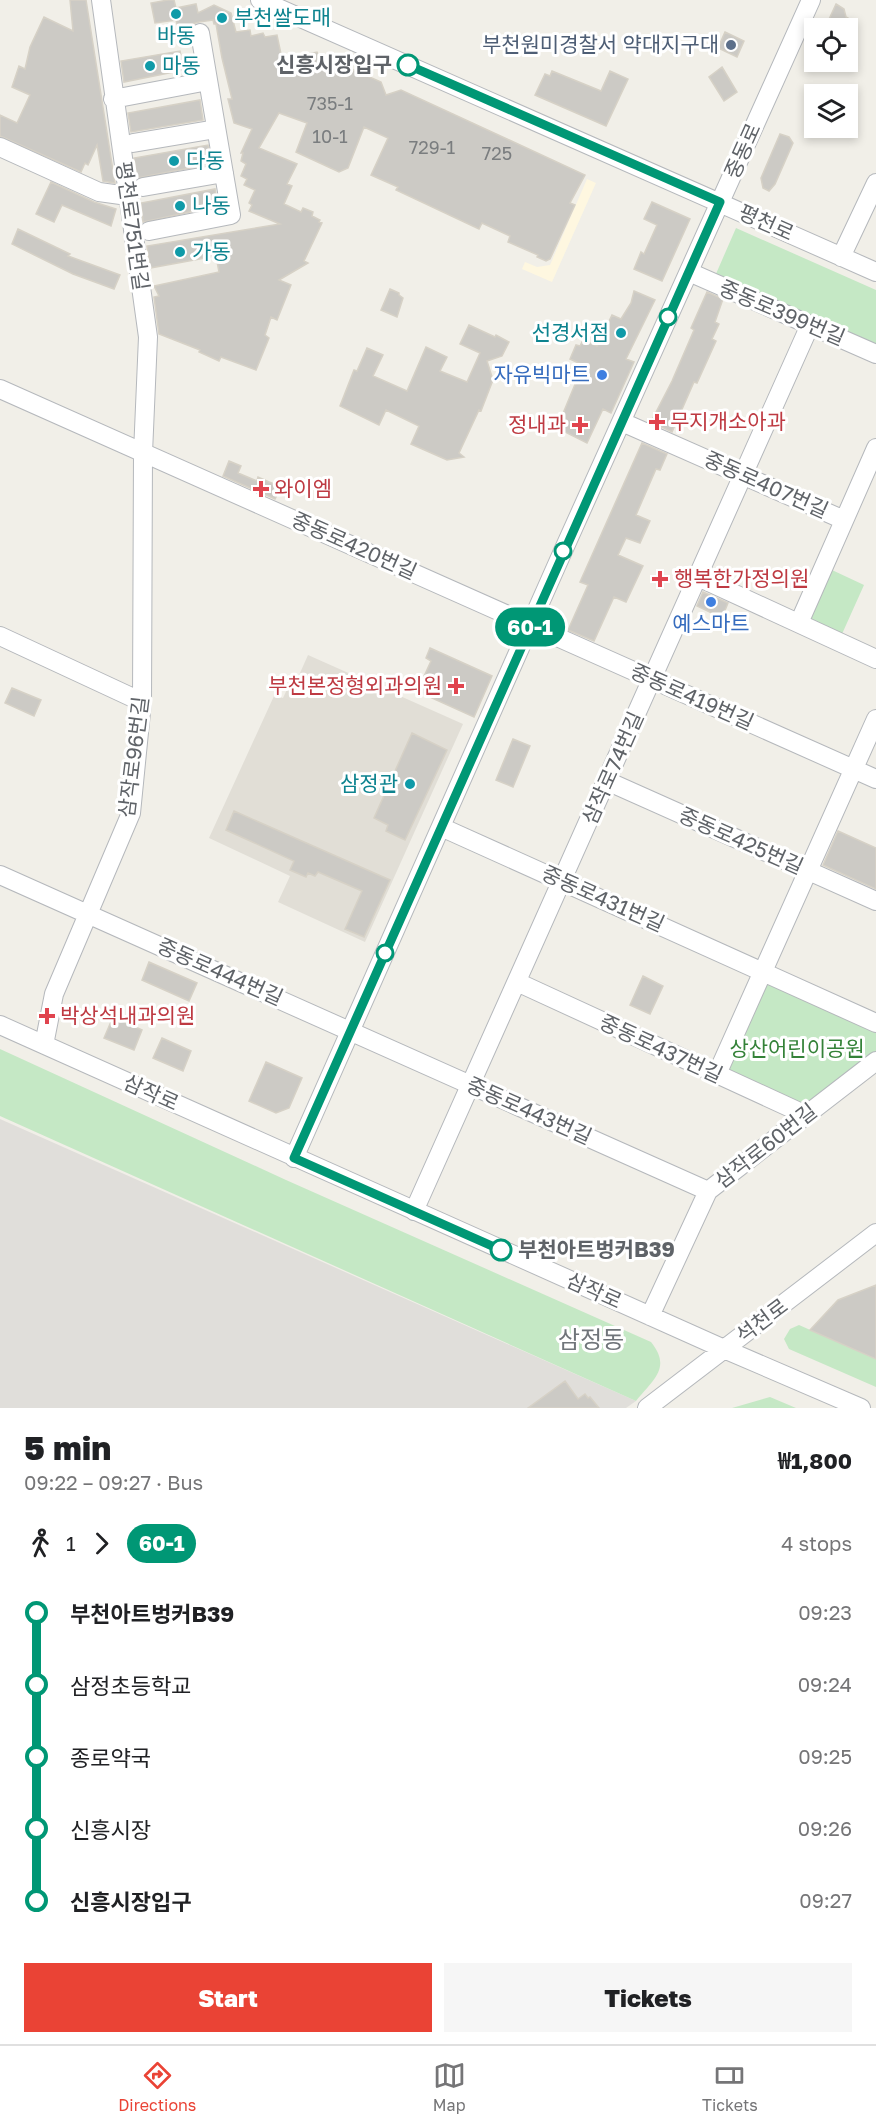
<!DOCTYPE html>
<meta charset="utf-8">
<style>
:root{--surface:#fff;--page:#f6f6f6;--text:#202124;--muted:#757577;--line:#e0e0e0;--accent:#ea4335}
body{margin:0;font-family:"Golos Text","Noto Sans KR",sans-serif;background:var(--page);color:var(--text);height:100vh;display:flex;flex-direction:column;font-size:22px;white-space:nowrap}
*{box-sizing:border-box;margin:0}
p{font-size:20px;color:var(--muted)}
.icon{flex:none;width:33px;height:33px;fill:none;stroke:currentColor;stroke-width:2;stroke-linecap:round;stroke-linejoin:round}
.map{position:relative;height:1408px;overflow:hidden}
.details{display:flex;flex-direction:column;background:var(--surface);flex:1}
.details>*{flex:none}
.badge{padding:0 12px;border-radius:20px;font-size:21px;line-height:39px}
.fabs{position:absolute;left:804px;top:18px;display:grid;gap:12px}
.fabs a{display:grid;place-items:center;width:54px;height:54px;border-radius:0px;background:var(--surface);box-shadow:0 3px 9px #0003;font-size:30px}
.map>.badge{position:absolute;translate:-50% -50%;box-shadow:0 0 0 3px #fff}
.legs{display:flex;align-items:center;gap:9px;height:66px;padding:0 24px;font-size:20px}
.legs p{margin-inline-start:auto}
.head{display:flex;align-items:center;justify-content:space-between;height:102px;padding:0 24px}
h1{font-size:33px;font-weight:800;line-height:45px}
.button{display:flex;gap:12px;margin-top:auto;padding:12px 24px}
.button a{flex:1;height:69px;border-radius:0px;background:var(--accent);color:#fff;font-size:24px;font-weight:800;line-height:69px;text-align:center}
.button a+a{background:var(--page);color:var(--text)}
ul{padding:0 24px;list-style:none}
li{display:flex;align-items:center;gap:21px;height:72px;font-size:22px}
li i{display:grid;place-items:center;width:9px;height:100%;margin:0 8px;background:currentColor}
li i::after{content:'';width:15px;height:15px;margin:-8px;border:4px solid;border-radius:50%;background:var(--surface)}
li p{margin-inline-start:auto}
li:first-child i{background:linear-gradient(#0000 50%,currentColor 0)}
li:last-child i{background:linear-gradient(currentColor 50%,#0000 0)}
.tab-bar{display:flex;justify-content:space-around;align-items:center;height:84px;border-top:2px solid var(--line);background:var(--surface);font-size:16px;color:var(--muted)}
.tab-bar a{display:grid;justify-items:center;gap:3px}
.tab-bar .current{color:var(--accent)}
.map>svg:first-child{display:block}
</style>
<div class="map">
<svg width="876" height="1408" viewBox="0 0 876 1408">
<rect width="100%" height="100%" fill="#f1efe8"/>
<!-- commercial -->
<path fill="#fef7e0" d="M587 179 596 183 552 282 522 269 525 262 537 267 550 265Z"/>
<!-- industrial -->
<path fill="#e0deda" d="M0 1119 636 1401 626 1408H0Z"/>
<!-- education -->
<path fill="#e1ded6" d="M308 655 463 724 365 942 278 902 290 876 209 838 274 696 283 698 291 681 296 682Z"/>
<!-- green -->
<path fill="#c5e8c5" d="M736 228 876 290V354L712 283Z
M832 570 864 585 842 634 810 619Z
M764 972 876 1023V1061L806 1115 717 1074Z
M0 1049 286 1180 651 1342C672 1368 653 1380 636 1401L0 1116Z
M799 1325 876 1359V1387L789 1349 784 1339 790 1329Z
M770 1397 796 1408H732Z"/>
<!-- building -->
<path fill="#cccac5" stroke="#d6d1c6" stroke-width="1.5" d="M70 0H86L115 183 103 181 97 145 88 165 85 163 81 172 0 136V115L17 123 30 95 12 87 19 66 25 69 30 47 44 17 73 31Z
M168 0H174L176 8 196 4 198 13 214 5 231 13 236 32 250 30 251 36 263 33 265 37 277 35 281 54H284L285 59 317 52 321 60 344 69 345 66 381 82 386 95 401 90 585 175 570 203 575 205 550 259 546 261 537 257 538 255 508 242 510 236 482 223 479 229 396 190 398 187 371 175 388 138 364 127 348 168 339 172 296 152 307 123 279 113 259 148 297 164 287 184 292 186 284 204 301 212 303 208 313 212 312 216 320 220 319 222 322 223 304 261 308 263 279 280 291 285 277 320 271 317 265 335 269 338 256 370 221 357 219 361 199 352 200 350 159 334 154 297 159 296 154 286 219 272 216 256 150 268 147 246 280 224 249 211 252 205 249 203 255 190 244 185 247 179 241 176 246 164 241 161 243 153H241L252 129 234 123 228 99H232L222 58 216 24H214L213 20 199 22 178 28 176 20 155 23 151 3Z
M836 4 844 9 846 17 848 18 843 28H825Z
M725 32 744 41 737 57 718 48Z
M180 51 184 70 124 82 121 61Z
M722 67 737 92 724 101 709 77Z
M552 71 601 91 610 71 628 79 606 126 535 95 545 74 550 76Z
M200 100 203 120 131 132 128 113Z
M780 134 789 137 793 143 775 184 769 191 763 188 761 178Z
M208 145 211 164 137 178 134 158Z
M51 182 94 202 116 209 111 226 62 205 54 222 36 214Z
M215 189 218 206 143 222 141 203Z
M652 202 690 219 662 281 634 269 641 252 644 254 657 225 644 219Z
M18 229 70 254 68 256 120 275 114 289 73 274 12 244Z
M390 289 399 293V295L403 298 397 317 381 310Z
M634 291 655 300 626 359 634 362 611 413 603 409 587 443 557 428 583 365 570 359 576 345 580 346 582 342 586 344 587 342 597 346 612 315 621 319 631 303Z
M707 292 723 299 715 322 719 324 712 339 716 341 697 383 694 382 672 432 651 422 672 381 694 330 691 328Z
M469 325 495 337 496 335 509 342 502 356 487 361 493 380 481 411 479 410 459 453 464 457 447 460 411 444 419 426 386 410 379 425 340 406 354 370 357 371 367 348 383 355 373 376 407 391 426 347 447 357 440 371 467 382 480 353 460 344Z
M642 443 667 454 660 470 656 469 636 515 650 521 640 543 626 538 618 555 643 566 626 602 614 597 594 641 568 630 588 585 580 582Z
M229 461 241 466 238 473 257 481 258 477 281 487 275 499 223 476Z
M703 592 728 603 722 618 697 606Z
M430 648 492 676 474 717 421 693V683L431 661 426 658Z
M12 688 41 700 34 716 5 703Z
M412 733 447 750 405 840 386 831 388 825 374 818Z
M513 739 530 746 513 787 496 780Z
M234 811 390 880 364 937 345 929 362 891 318 872 315 876 308 873 306 877 290 870 294 861 226 830Z
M838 831 876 848V889L823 865Z
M149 962 197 983 189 1001 142 980Z
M643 976 663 986 650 1014 630 1005Z
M113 1017 142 1030 134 1050 104 1038Z
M162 1038 191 1051 183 1071 153 1058Z
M266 1062 302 1078 289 1108 276 1113 249 1101Z
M876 1285V1359L810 1330 838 1300Z
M565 1381 578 1399 585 1394 588 1398 590 1397 599 1408H528Z"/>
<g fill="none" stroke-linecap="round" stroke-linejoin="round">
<!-- minor casing -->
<g stroke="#b5b8bc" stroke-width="20">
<path id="minor" d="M260 0 876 272
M113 99 208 81
M133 143 216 129
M0 147 99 192 128 196
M143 187 224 173
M149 231 231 215 200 33
M841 257 876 183
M689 272 876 354
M0 389 876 779
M622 422 844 520
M698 577 876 659
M799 623 876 448
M0 636 142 702
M607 781 876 901
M441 827 876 1023
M0 875 708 1191
M517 982 806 1115
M0 1025 724 1349 861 1408
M44 1045 54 994 131 813 142 702 143 453 148 337 101 0
M717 1074 876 719
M294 1158 563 551 811 0
M414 1211 810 325
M650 1316 708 1191 876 1061
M647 1408 876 1233"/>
</g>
<!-- minor -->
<use href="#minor" stroke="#fff" stroke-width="18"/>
</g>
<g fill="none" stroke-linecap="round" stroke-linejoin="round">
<!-- line-1 casing -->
<g stroke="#fff" stroke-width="14">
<path id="line-1" d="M408 65 720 202 294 1158 501 1250"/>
</g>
<!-- line-1 -->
<use href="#line-1" stroke="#009775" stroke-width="9"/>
</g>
<!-- markers -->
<g fill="#0f9aa8" stroke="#fff" stroke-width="2">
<circle cx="176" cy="14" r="6"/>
<circle cx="222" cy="18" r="6"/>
<circle cx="150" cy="66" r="6"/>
<circle cx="174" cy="161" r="6"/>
<circle cx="180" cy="206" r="6"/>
<circle cx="180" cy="252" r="6"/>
<circle cx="621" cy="333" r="6"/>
<circle cx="410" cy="784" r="6"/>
</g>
<circle fill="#5c6f8a" stroke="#fff" stroke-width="2" cx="731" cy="45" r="6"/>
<g fill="#fff" stroke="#009775" stroke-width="3">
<circle cx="408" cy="65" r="10"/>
<circle cx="668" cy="317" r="8"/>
<circle cx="563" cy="551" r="8"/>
<circle cx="385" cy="953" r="8"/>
<circle cx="501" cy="1250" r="10"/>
</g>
<g fill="#3f7fe0" stroke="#fff" stroke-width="2">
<circle cx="602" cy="375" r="6"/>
<circle cx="711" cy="602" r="6"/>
</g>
<g fill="#e0444e" stroke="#fff" stroke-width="2">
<path d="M654 413h6v6h6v6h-6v6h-6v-6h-6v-6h6z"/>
<path d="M577 416h6v6h6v6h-6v6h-6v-6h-6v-6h6z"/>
<path d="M258 480h6v6h6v6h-6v6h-6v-6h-6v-6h6z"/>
<path d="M657 570h6v6h6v6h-6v6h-6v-6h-6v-6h6z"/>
<path d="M453 677h6v6h6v6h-6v6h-6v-6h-6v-6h6z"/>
<path d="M44 1007h6v6h6v6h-6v6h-6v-6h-6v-6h6z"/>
</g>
<g text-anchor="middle" stroke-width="6" stroke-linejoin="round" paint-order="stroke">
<!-- number labels -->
<g font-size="18" fill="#7a7d7f">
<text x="330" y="110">735-1</text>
<text x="330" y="143">10-1</text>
<text x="432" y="154">729-1</text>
<text x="497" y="160">725</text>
</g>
<!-- culture labels -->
<g font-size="21" fill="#0d838f" stroke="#fff" text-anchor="start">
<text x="234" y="25">부천쌀도매</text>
<text x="176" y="43" text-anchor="middle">바동</text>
<text x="162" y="73">마동</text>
<text x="186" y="168">다동</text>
<text x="192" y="213">나동</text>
<text x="192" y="259">가동</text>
<text x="609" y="340" text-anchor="end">선경서점</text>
<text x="398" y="791" text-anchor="end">삼정관</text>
</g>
<!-- service labels -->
<g font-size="21" fill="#4e5e75" stroke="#fff" text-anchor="end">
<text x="719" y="52">부천원미경찰서 약대지구대</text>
</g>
<!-- stop labels -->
<g font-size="21" font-weight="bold" fill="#5f6368" stroke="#fff" text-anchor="end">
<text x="392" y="72">신흥시장입구</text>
<text x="518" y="1257" text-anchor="start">부천아트벙커B39</text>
</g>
<!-- street labels -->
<g font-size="21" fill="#5f6368" stroke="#fff">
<text transform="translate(743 151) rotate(-66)" y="7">중동로</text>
<text transform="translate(766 223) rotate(24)" y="7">평천로</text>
<text transform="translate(132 226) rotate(82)" y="7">평천로751번길</text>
<text transform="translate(782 313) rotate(23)" y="7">중동로399번길</text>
<text transform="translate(766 485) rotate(24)" y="7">중동로407번길</text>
<text transform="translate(354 546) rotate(24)" y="7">중동로420번길</text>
<text transform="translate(692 697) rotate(24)" y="7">중동로419번길</text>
<text transform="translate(134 757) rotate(-83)" y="7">삼작로96번길</text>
<text transform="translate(613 768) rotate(-66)" y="7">삼작로74번길</text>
<text transform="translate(741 841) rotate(24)" y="7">중동로425번길</text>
<text transform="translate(603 899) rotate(24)" y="7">중동로431번길</text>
<text transform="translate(220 972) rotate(24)" y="7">중동로444번길</text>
<text transform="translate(661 1049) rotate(25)" y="7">중동로437번길</text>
<text transform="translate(151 1093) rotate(24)" y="7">삼작로</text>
<text transform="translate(529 1111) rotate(24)" y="7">중동로443번길</text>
<text transform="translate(766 1146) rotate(-38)" y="7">삼작로60번길</text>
<text transform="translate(594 1291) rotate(24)" y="7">삼작로</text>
<text transform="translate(762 1321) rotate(-37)" y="7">석천로</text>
</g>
<!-- shop labels -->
<g font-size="21" fill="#366cbe" stroke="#fff" text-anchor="end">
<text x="590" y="382">자유빅마트</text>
<text x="711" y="631" text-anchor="middle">예스마트</text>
</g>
<!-- health labels -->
<g font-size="21" fill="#be3a42" stroke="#fff" text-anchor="start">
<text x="670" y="429">무지개소아과</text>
<text x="566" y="432" text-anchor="end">정내과</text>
<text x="274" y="496">와이엠</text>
<text x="674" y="586">행복한가정의원</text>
<text x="442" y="693" text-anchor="end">부천본정형외과의원</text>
<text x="60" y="1023">박상석내과의원</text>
</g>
<!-- park labels -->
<g font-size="21" fill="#348238" stroke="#fff">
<text x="797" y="1056">상산어린이공원</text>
</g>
<!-- quarter labels -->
<g font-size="24" fill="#70757a" stroke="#fff">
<text x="591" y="1348">삼정동</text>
</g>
</g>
</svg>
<div class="fabs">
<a><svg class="icon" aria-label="locate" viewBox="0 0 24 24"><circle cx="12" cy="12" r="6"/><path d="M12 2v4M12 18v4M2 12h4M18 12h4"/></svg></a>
<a><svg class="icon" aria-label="layers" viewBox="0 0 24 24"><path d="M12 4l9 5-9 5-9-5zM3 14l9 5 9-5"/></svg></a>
</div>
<b class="badge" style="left:530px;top:627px;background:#009775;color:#fff">60-1</b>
</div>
<section class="details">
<div class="head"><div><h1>5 min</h1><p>09:22 – 09:27 · Bus</p></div><b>₩1,800</b></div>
<div class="legs"><svg class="icon" aria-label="walk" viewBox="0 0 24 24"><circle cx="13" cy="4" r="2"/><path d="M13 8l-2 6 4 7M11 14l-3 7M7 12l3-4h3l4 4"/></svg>1<svg class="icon" aria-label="forward" viewBox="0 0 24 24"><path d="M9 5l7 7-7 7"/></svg><b class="badge" style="background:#009775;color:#fff">60-1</b><p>4 stops</p></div>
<ul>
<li><i style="color:#009775"></i><b>부천아트벙커B39</b><p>09:23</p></li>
<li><i style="color:#009775"></i><span>삼정초등학교</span><p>09:24</p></li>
<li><i style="color:#009775"></i><span>종로약국</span><p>09:25</p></li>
<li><i style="color:#009775"></i><span>신흥시장</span><p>09:26</p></li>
<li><i style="color:#009775"></i><b>신흥시장입구</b><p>09:27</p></li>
</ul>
<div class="button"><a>Start</a><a>Tickets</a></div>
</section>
<nav class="tab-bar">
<a class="current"><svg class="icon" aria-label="directions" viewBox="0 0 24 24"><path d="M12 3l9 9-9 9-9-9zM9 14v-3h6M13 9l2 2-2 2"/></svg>Directions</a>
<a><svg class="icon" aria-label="map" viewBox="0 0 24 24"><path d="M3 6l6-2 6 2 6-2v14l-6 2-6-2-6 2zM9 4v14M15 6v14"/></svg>Map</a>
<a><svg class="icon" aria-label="tickets" viewBox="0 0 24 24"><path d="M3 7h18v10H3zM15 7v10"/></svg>Tickets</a>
</nav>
